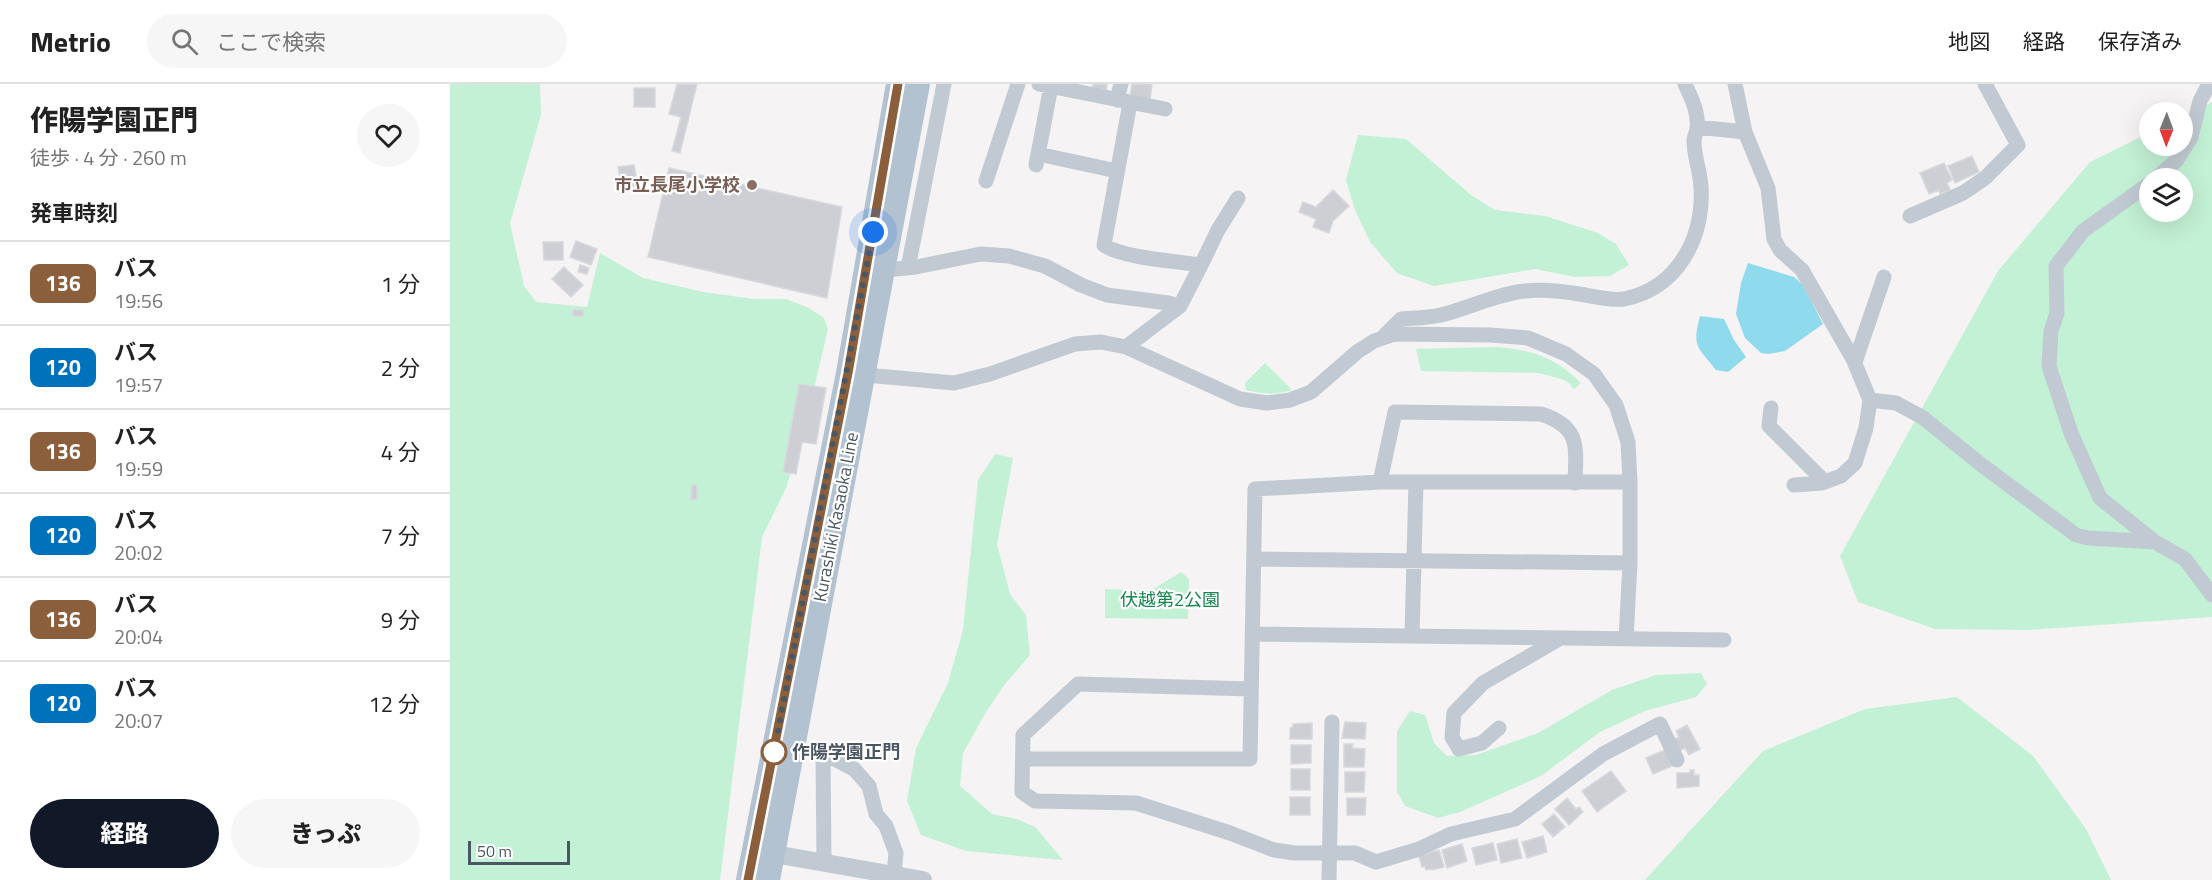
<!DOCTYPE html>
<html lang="ja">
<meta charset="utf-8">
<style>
:root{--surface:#fff;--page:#f6f6f6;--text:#222;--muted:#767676;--line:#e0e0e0;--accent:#111827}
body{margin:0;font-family:"Titillium Web","Noto Sans JP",sans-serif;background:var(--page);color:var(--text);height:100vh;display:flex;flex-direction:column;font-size:22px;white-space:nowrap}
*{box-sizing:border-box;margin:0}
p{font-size:20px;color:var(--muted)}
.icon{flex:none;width:33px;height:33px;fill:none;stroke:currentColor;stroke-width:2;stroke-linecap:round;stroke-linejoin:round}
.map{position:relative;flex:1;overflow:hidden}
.side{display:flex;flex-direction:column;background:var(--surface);width:450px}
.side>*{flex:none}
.badge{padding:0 12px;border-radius:9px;font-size:21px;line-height:39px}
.needle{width:39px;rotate:181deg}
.controls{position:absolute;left:1689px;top:18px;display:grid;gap:12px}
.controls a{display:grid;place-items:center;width:54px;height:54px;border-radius:50%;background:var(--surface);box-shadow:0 6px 24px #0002;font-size:30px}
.scale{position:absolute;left:18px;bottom:15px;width:102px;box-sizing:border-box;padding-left:6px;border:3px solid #4a5661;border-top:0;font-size:16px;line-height:21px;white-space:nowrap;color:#4a5661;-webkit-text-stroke:4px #fff;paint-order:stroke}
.you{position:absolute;width:30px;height:30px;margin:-15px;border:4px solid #fff;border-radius:50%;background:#1a73e8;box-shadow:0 0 0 9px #1a73e833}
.map>.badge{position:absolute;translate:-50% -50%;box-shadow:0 0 0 3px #fff}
h2{padding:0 30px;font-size:22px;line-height:54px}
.round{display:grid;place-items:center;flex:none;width:63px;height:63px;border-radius:32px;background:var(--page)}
.headline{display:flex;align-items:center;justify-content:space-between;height:102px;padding:0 30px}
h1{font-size:28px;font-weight:800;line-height:45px}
.cta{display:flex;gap:12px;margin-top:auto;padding:12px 30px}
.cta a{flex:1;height:69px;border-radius:36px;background:var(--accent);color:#fff;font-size:24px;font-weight:800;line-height:69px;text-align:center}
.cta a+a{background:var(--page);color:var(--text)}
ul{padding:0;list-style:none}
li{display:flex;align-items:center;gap:18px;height:84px;padding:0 30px;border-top:2px solid var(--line)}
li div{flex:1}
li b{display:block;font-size:22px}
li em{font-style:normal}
li .badge{min-width:66px;font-weight:700;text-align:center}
header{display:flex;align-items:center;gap:36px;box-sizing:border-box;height:84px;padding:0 30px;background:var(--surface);border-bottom:2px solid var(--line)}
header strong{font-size:28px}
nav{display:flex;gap:33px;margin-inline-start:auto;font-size:21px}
.search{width:420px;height:54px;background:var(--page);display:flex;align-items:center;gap:15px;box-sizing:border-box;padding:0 21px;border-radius:33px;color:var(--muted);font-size:22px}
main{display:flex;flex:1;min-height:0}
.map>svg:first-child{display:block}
</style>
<header>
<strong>Metrio</strong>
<div class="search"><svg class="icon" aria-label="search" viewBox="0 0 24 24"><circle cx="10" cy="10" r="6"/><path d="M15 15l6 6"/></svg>ここで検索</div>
<nav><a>地図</a><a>経路</a><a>保存済み</a></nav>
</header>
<main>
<section class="side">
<div class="headline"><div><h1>作陽学園正門</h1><p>徒歩 · 4 分 · 260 m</p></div><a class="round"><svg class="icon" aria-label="heart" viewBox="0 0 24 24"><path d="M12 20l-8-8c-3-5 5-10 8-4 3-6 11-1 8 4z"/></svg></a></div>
<h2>発車時刻</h2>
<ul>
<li><span class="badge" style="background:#8b5e3c;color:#fff">136</span><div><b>バス</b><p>19:56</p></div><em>1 分</em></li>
<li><span class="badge" style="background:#0072bc;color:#fff">120</span><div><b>バス</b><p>19:57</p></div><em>2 分</em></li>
<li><span class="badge" style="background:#8b5e3c;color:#fff">136</span><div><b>バス</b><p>19:59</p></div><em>4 分</em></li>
<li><span class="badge" style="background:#0072bc;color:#fff">120</span><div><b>バス</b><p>20:02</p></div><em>7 分</em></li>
<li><span class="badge" style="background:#8b5e3c;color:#fff">136</span><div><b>バス</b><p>20:04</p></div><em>9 分</em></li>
<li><span class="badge" style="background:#0072bc;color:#fff">120</span><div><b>バス</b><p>20:07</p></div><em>12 分</em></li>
</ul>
<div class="cta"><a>経路</a><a>きっぷ</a></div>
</section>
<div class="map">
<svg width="1762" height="796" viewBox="0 0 1762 796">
<rect width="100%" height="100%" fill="#f5f3f3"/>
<!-- green -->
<path fill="#c3f1d5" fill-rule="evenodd" d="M0 0H90L91 31 60 139 74 202 86 218 137 223 150 169 193 194 253 208 304 215H336L359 224 374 234 378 245 353 350 336 404 312 453 270 796H0Z
M1762 18V533L1578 546 1485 545 1408 518 1390 472 1548 187 1640 78 1699 49 1700 62H1732L1733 33ZM1700 94H1732V128H1700Z
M908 51 956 55 1021 111 1045 126 1095 132 1148 149 1166 160 1179 181 1160 192 1125 193 1085 185 984 202 947 189 920 158 905 126 896 96Z
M1043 263C1080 265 1104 272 1131 299L1124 305 1119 299 1111 295 1089 289 971 287 966 265Z
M815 279 842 306C826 311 812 310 796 306L795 299Z
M545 370 563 374 547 460 560 510 576 531 580 571 555 600 536 628 513 669 510 702 542 730 567 735 585 743 613 776 516 767 471 751 457 717 466 664 498 599 513 546 528 396Z
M731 488 739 495 738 535 655 534V505L700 507Z
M1251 589 1257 600 1246 613 1195 627 1150 648 1091 692 1010 728 988 734 955 722 947 708V647L960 627 975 631 984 659 997 672 1026 671 1088 649 1162 606 1206 591Z
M1507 613 1583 672 1636 745 1661 796H1195L1313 667 1415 625Z"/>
<!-- water -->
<path fill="#90daee" d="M1298 179 1344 193 1353 201 1373 240 1335 267 1318 270 1311 269 1295 254 1286 230 1291 199Z
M1250 232 1274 235 1284 256 1296 273 1278 288 1266 286C1247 262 1242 263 1250 232Z"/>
<!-- building -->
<path fill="#cdcfd5" stroke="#d7d9de" stroke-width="1.5" d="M227 0H247L230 69 222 67 231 33 219 30Z
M643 0H657L656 9 642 8Z
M682 0H702L700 16 680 13Z
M184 4H205V23H184Z
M1522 72 1529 88 1505 99 1498 82Z
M1494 79 1502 96 1497 99 1500 106 1490 110 1489 106 1479 110 1470 89Z
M184 81 188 102 172 105 168 83Z
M219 84 392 123 377 214 198 173Z
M883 106 899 122 883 137 879 149 863 143 866 135 849 128 853 118 866 123Z
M126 157 147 165 141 181 120 173Z
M93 158H113V176H94Z
M130 181 139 184 137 190 128 188Z
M114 183 133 201 121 213 102 195Z
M123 226H133V232H123Z
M349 300 376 304 366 360 352 358 346 390 333 388Z
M242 401H247V416L241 415Z
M895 638 916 639 915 655 892 654Z
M862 639V655H840V644L843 643V640Z
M1237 641 1250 665 1239 671 1235 664 1228 667 1222 656 1229 653 1226 647Z
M894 660H903L902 664 915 665 914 683H894Z
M841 661H861V679L841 680Z
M1215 666 1222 682 1203 690 1196 674Z
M841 685H860V706H841Z
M1240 686H1244V691H1249V702L1227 704V689H1240Z
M1161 687 1176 707 1147 728 1132 707Z
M895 688H915L914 708H895Z
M840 713H860V731H840Z
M897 714H916L915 731H897Z
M1117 714 1126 725 1129 723 1133 728 1119 741 1105 725Z
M1104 730 1115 743 1103 753 1092 740Z
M1093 752 1097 768 1077 774 1072 758Z
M1067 755 1072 774 1051 779 1047 760Z
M1043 759 1047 776 1026 781 1022 764Z
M1012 760 1017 777 997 784 992 766Z
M989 766 994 783 982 786V785L976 786 975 782 972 783 969 772Z"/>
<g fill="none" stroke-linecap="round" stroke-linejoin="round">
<!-- minor -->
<path stroke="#c1cad2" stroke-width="15" d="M589 0 715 25
M1285 0 1295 48
M667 16 671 0
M1247 43 1295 48 1318 104 1324 155 1330 166 1352 186 1403 275 1420 316 1416 344 1405 379 1391 392 1372 399 1344 401
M588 70 667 87
M586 81 601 2
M1706 94 1726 77 1741 53 1750 17 1759 0
M536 97 568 0
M1700 99 1633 147 1606 182 1607 229 1601 247 1599 282 1621 349 1650 414 1705 458 1735 475 1762 511
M1460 132 1513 109 1535 94 1568 61 1535 0
M751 181 768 146 788 114
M458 184 494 0
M435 186 466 183 531 170 559 172 595 182 631 201 657 211 718 219 730 222
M934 252 951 235C964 234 979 234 991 231 1019 224 1046 210 1075 207 1092 205 1112 207 1129 210 1143 212 1160 217 1174 215 1228 204 1254 154 1251 102 1250 87 1244 72 1244 57 1244 52 1247 48 1247 44 1249 29 1241 13 1235 0
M676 263 730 222 751 181C727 177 672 174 654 161L680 19
M1405 278 1434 193
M405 290 504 299 540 290 625 260 651 258 676 263 790 315 817 319 840 316 861 308 907 268 924 257 945 250 1040 251 1078 254 1116 270 1144 290 1166 321 1178 358 1180 398V479L1176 555
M1420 316 1446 319 1472 333 1533 382 1626 451 1638 454 1705 458
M1321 324 1319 342 1375 398
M930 398 945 328 1091 330C1131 343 1126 363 1125 399
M804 475 1180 479
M802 550 1274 556
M962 552 966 398
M801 605 628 600 573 651 572 708 585 717 686 719 780 749 824 766 845 769H905L926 778 969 765 1001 750 1065 735 1153 670 1210 640 1227 676
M1049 644 1032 659 1009 665 1002 653 1004 629 1033 599 1109 555
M573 675H800L805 405 930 398H1180
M374 778 373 672 381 673 404 685 419 702 426 730 436 742 446 769 444 790
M879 796 882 638"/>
<!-- tertiary -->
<path stroke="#c1cad2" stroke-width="18" d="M313 768 473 796"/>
<!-- primary -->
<path stroke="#b3c2d1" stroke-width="24" d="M298 796 398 289 448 0
M318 796 468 0"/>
</g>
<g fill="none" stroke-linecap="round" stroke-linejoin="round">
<!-- line casing -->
<g stroke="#fff" stroke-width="14">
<path id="line" d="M298 796 398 289 448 0"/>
</g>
<!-- line -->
<use href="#line" stroke="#8b5e3c" stroke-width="9"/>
<!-- walk -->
<path stroke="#4a5661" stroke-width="6" stroke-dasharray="0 10.8" d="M324 668 423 148"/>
</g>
<!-- markers -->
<circle fill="#8d6e63" stroke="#fff" stroke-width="2" cx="302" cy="101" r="6"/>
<circle fill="#fff" stroke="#8b5e3c" stroke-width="3" cx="324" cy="668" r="12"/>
<g text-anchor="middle" stroke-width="4.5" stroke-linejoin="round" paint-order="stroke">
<!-- education labels -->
<g font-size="18" font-weight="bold" fill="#785e54" stroke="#fff" text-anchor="end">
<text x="290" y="107">市立長尾小学校</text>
</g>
<!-- street labels -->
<g font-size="18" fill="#4a5661" stroke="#fff">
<text transform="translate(386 433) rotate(-79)" y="6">Kurashiki Kasaoka Line</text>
</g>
<!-- park labels -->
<g font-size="18" fill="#17864f" stroke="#fff">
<text x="720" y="522">伏越第2公園</text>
</g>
<!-- stop labels -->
<g font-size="18" font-weight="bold" fill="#4a5661" stroke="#fff" text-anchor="start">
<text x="342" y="674">作陽学園正門</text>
</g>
</g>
</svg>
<div class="controls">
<a><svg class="needle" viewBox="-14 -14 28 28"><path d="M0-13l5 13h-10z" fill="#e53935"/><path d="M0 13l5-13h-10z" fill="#767676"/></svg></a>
<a><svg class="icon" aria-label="layers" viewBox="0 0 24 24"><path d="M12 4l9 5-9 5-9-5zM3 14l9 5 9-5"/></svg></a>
</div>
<div class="scale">50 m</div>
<div class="you" style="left:423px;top:148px"></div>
</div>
</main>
